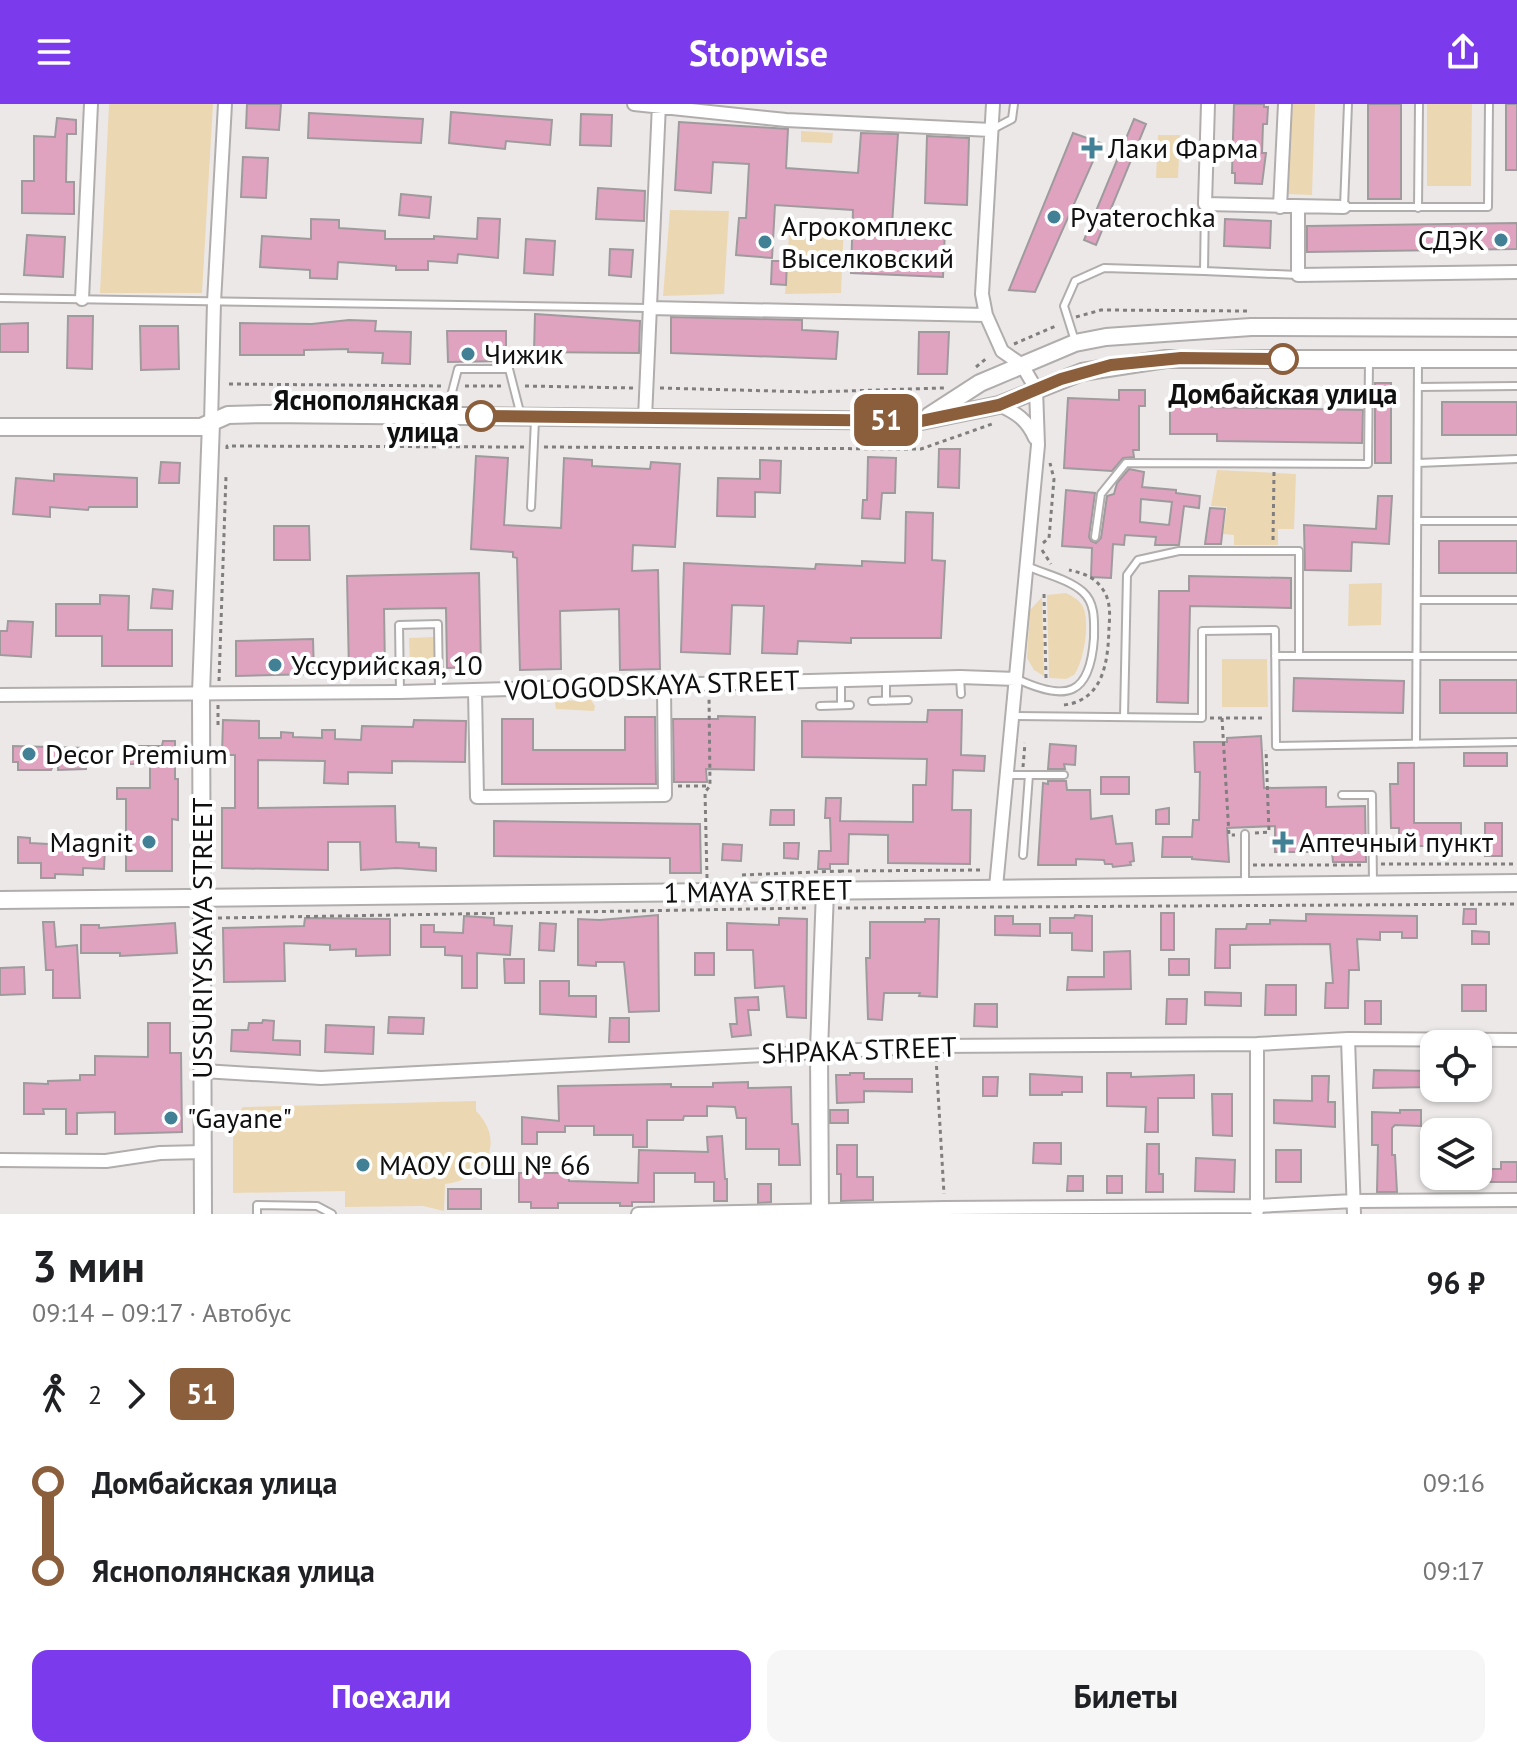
<!DOCTYPE html>
<html lang="ru">
<meta charset="utf-8">
<style>
:root{--surface:#fff;--page:#f6f6f6;--text:#202124;--muted:#757577;--accent:#7c3aed}
body{margin:0;font-family:"PT Sans",sans-serif;background:var(--page);color:var(--text);height:100vh;display:flex;flex-direction:column;font-size:30px;white-space:nowrap}
*{box-sizing:border-box;margin:0}
p{font-size:26px;color:var(--muted)}
.icon{flex:none;width:44px;height:44px;fill:none;stroke:currentColor;stroke-width:2;stroke-linecap:round;stroke-linejoin:round}
.map{position:relative;height:1110px;overflow:hidden}
.sheet{display:flex;flex-direction:column;background:var(--surface);flex:1}
.sheet>*{flex:none}
.badge{padding:0 16px;border-radius:12px;font-size:28px;line-height:52px}
.fabs{position:absolute;left:1420px;top:926px;display:grid;gap:16px}
.fabs a{display:grid;place-items:center;width:72px;height:72px;border-radius:16px;background:var(--surface);box-shadow:0 2px 6px #0004;font-size:40px}
.map>.badge{position:absolute;translate:-50% -50%;box-shadow:0 0 0 4px #fff}
.legs{display:flex;align-items:center;gap:12px;height:88px;padding:0 32px;font-size:26px}
.legs p{margin-inline-start:auto}
.overview{display:flex;align-items:center;justify-content:space-between;height:136px;padding:0 32px}
h1{font-size:44px;font-weight:700;line-height:60px}
.button{display:flex;gap:16px;margin-top:auto;padding:16px 32px}
.button a{flex:1;height:92px;border-radius:16px;background:var(--accent);color:#fff;font-size:32px;font-weight:700;line-height:92px;text-align:center}
.button a+a{background:var(--page);color:var(--text)}
ul{padding:0 32px;list-style:none}
li{display:flex;align-items:center;gap:28px;height:88px;font-size:30px}
li i{display:grid;place-items:center;width:12px;height:100%;margin:0 10px;background:currentColor}
li i::after{content:'';width:20px;height:20px;margin:-10px;border:6px solid;border-radius:50%;background:var(--surface)}
li p{margin-inline-start:auto}
li:first-child i{background:linear-gradient(#0000 50%,currentColor 0)}
li:last-child i{background:linear-gradient(currentColor 50%,#0000 0)}
header{display:flex;justify-content:space-between;align-items:center;height:104px;padding:0 32px;background:var(--accent);color:#fff;font-size:36px;font-weight:700}
.map>svg:first-child{display:block}
</style>
<header><svg class="icon" aria-label="menu" viewBox="0 0 24 24"><path d="M4 6h16M4 12h16M4 18h16"/></svg>Stopwise<svg class="icon" aria-label="share" viewBox="0 0 24 24"><path d="M12 15V3M7 8l5-5 5 5M5 13v7h14v-7"/></svg></header>
<div class="map">
<svg width="1517" height="1110" viewBox="0 0 1517 1110">
<rect width="100%" height="100%" fill="#ece8e8"/>
<!-- green -->
<path fill="#ebd8b3" d="M109 0H213L202 189H100Z
M1290 0H1315L1312 91 1287 90Z
M1427 0H1472L1471 82H1427Z
M801 27 833 29 832 39 801 38Z
M1158 31H1180L1178 74H1156Z
M670 106 729 107 724 190 663 192Z
M790 117 844 121 841 189 785 190Z
M1217 366 1296 370 1294 425H1278V441H1234V431L1223 430 1227 403 1211 402Z
M1382 479 1381 521 1348 522 1349 480Z
M1066 489C1072 492 1078 495 1082 501 1091 515 1084 558 1074 571L1066 575 1049 574 1047 491Z
M1042 493 1044 572 1034 566 1027 554 1030 506Z
M434 533V559L410 560 409 534Z
M1222 555H1267L1268 603H1222Z
M591 596 595 602 594 607 556 605 555 599 558 597Z
M476 997V1007C507 1038 485 1076 445 1080L444 1107 423 1102 345 1103V1087L233 1089V1015L243 1003Z"/>
<!-- building -->
<path fill="#dfa3c0" stroke="#9f9b9d" stroke-width="2" fill-rule="evenodd" d="M247 0H281L279 26 246 24Z
M1234 0H1264V3H1268L1267 20H1263L1262 49H1266L1262 80 1235 79V69H1232Z
M1368 0H1401V95H1368Z
M1506 0H1517V66H1506Z
M451 8 552 16 550 41 506 37 505 45 449 39Z
M309 9 423 15 421 39 308 34Z
M581 10 612 11 611 42 580 41Z
M57 14 76 16V30H67L66 78H74V110L22 109V77H34V32L55 33Z
M1134 15 1146 20 1096 141 1084 136Z
M679 18 788 25 786 64 858 69 861 29 898 30 892 121 945 124 943 173 851 169 853 106 775 101 772 154 736 151 739 114H746L749 60 713 58 711 89 675 86Z
M1073 29 1101 39 1035 188 1009 186Z
M927 32 969 34 967 101 925 99Z
M243 53 268 54 266 94 241 93Z
M598 84 645 87 644 117 596 115Z
M401 90 431 93 429 114 399 111Z
M478 114 500 115 498 154 458 150 457 159 428 157V166H396V162L338 158 337 175 310 174V166L260 163 262 132 311 135V115L339 116V124L385 127V135H434V132L477 135Z
M1225 115 1271 117 1270 144 1224 142Z
M1517 119V145L1307 148V122Z
M27 131 65 133 63 173 24 171Z
M526 135 555 137 553 171 524 169Z
M610 145 633 146 631 173 609 171Z
M772 157H787L786 181 771 180Z
M535 210 640 217 639 249 534 248Z
M68 212H93L92 265 67 264Z
M671 213 802 216V226L838 228 836 255 671 249Z
M349 216 376 217 375 227 411 228 410 260 382 259 383 249 348 248V245L304 246V251H240V219L312 220Z
M28 219V248H0V220Z
M140 222H178L179 265 141 266Z
M447 227H506V257L448 258Z
M919 228H949L947 270H918Z
M1375 279H1391V359H1375Z
M1119 286H1145V302H1139V346H1133L1134 353 1123 354 1112 367 1064 364 1068 294 1119 296Z
M1170 296 1204 297V303L1363 306 1362 339 1217 337V330H1170Z
M1442 298H1517V331H1442Z
M939 345H960L959 384 938 383Z
M476 352 508 354 504 421 561 424 564 354 592 356V362L650 365 651 358 680 360 675 443 633 441 632 467 658 466 660 565 620 566 619 505 560 507 561 565 520 566 517 454 513 453V448L471 445Z
M868 353 896 354 895 389H882L880 415 862 414 863 396H867Z
M760 356 781 357 780 389 755 388V413L717 412 718 374 760 375Z
M161 358 180 359 179 379H159Z
M1129 365 1144 368 1142 383 1176 386V389L1200 392 1199 404 1184 402 1179 441H1155L1156 433 1125 431 1124 441 1113 440 1111 474 1091 473 1092 444 1062 442 1066 386 1095 389 1089 433 1091 437 1096 439 1101 434 1107 392 1114 390 1117 379ZM1141 395 1172 398 1169 421 1140 418Z
M54 370 137 374V403H89L88 406 50 403V413L13 410 16 374 54 377Z
M1378 392H1392L1389 440 1352 438 1351 467 1305 466 1304 421 1376 425Z
M1210 404 1225 405 1221 440H1205Z
M906 408 933 409 932 456 945 457 941 534H851V539L798 537 797 550 762 549 764 502 732 501 730 550 681 548 684 459 815 465 816 460 862 462V457L905 459Z
M274 422H309L310 456H274Z
M1439 437H1517V469H1439Z
M479 469 481 563 447 564 446 504 384 505 385 567 349 568 347 472Z
M1189 472 1291 474V504L1190 502 1188 599 1157 598 1159 487H1189Z
M153 485 173 487 172 505 151 504Z
M100 491 129 492 128 526H172V562H102V532H56V500H100Z
M8 517 33 518 31 553 0 551V527H7Z
M313 535 314 570 236 572V537Z
M1294 574 1404 577 1403 609 1293 607Z
M1440 576H1517V609H1440Z
M928 606H962L961 651 985 652 984 667 953 666 952 706H971L970 760 888 759V731L849 730 848 760H830V765H818L819 747H831L830 714H825L826 694H841L840 717 913 718V681H926L927 655 802 653V617L927 618Z
M718 612 755 613 754 666 706 665 707 678H674L673 615H718Z
M625 613H655L656 680H502V615H533V646H625Z
M223 616 259 617V634H281V628L293 629V633L322 634V626H335V635L361 636 362 622 413 623 414 616 466 617 465 658 392 657V669L348 668V680L324 679 325 657 258 656V704L395 702 396 738 419 739V743L436 744V767L397 764 361 766 360 738H328V766L222 764V704H235V651H222Z
M1261 632 1264 684 1326 683V703L1365 702 1366 758H1333L1332 748H1275V722L1227 724 1229 758 1192 755V753H1162L1163 733H1192L1193 716H1199L1200 668H1195L1194 638H1227V634Z
M163 637H175V675H178V716L172 715V767H126V695H117V684H150V660H127V642H162Z
M1050 640 1076 642 1075 661 1064 660 1065 665H1048Z
M13 642 87 644 86 665 58 666 59 649 51 666H18V658H13Z
M1464 649H1507V662H1464Z
M1398 659H1414V719H1461V748H1431V742H1399V724H1391L1390 680H1398Z
M1101 673H1129V690H1101Z
M1048 677H1066L1067 686H1090L1091 715 1112 712 1116 740 1132 739 1134 757 1130 758 1131 761 1113 763 1112 760H1105L1104 756 1076 755V761H1038L1043 679 1048 680Z
M1169 704V720H1156V706Z
M771 706H794V721H770Z
M494 717 700 720 701 769H670V754L494 752Z
M1485 719H1502V752H1485Z
M18 733 30 734V739L105 743 104 765 83 764V771L55 770V774H41V759H18Z
M784 739H799L798 755 784 754Z
M723 740 742 741 741 757 722 756Z
M1464 805H1476V820H1463Z
M1161 809H1174V846H1161Z
M1306 810 1417 812V834H1402V828H1380V836L1357 835 1359 866H1349L1348 904H1325L1326 879H1333L1330 840 1230 841V864H1215L1216 825H1246L1247 820H1270V816L1306 817Z
M658 811 659 907 629 908 624 858H596V862L578 861V815L600 816Z
M1075 811 1092 812V847L1072 846V829H1050V814H1074Z
M464 812 494 814V821L512 822 510 851 477 849V884H462V852L445 851V843H421V821H434V828L463 829Z
M995 812H1013V820H1040V832L995 831Z
M305 814 390 815V851L356 852V845L330 846V841L284 839 285 877 224 878 223 824 304 822Z
M779 814 807 815 806 914 787 913 784 882 755 884 753 846H727V819L779 821Z
M925 815H939L937 893 919 892 920 889H884L882 916 868 915 866 854H870V818H925Z
M43 818H54L56 843 77 841 80 894H53V866H46Z
M175 819 177 849 120 852V849H81V821H99V824Z
M540 819 556 820 554 847 539 846Z
M1472 827 1489 828V840H1472Z
M1130 847 1131 885 1067 886 1068 873H1104V848Z
M695 849H714V871H695Z
M504 855H524V879H505Z
M1169 855H1189V871H1169Z
M24 863 25 890 0 891V864Z
M540 877H569V892H596V913L540 910Z
M1266 881H1296V911H1265Z
M1462 881H1486V907H1462Z
M1205 888 1241 889V902L1205 901Z
M758 893 759 906H748L751 931 732 933 730 920H737L735 894Z
M1167 895H1187L1186 920H1166Z
M1365 897H1381V920H1365Z
M975 900H997V923L974 922Z
M389 913 424 914 423 930 388 929Z
M610 914H629V938H609Z
M263 916 274 917 273 936 300 937V951L231 947 232 926H248L249 919H262Z
M148 919H170V949H181L182 1028 115 1030V1008L77 1009V1030H66V1005H43L44 1010H24V979L48 980V977L80 976V971H95V952L148 953Z
M326 921 374 923 373 950 325 948Z
M1374 966 1434 967V983L1373 984Z
M850 969H864V975H912V988L864 987V998L837 999 836 971H850Z
M1107 969H1131V973L1194 971V994H1158V1028H1145L1146 1003 1107 1002Z
M1030 970 1082 973V988H1062V991H1030Z
M1312 972H1329L1328 998H1335V1023L1274 1019V996L1312 997Z
M983 973H998L997 992H983Z
M748 978V984L791 983 792 1020H798L800 1061H779V1045H746V1014H737L735 1003 707 1002V1012H684L683 1016H647V1043H633V1031H594V1022H565V1028H537V1040H522V1013L559 1017 558 982 671 980V983H713V979Z
M1212 990H1232V1032L1213 1031Z
M830 1006H848V1019H830Z
M1400 1006H1421V1022L1395 1021 1392 1024V1051H1395L1397 1088H1377L1378 1041H1372V1008L1400 1009Z
M722 1032 725 1075H727V1097H714V1078H695V1069H654V1098H632V1102H620V1099H558V1104H531V1098H519V1069H569V1077L638 1079 639 1046 708 1048 707 1033Z
M1034 1039H1061V1060L1033 1059Z
M1147 1040H1159V1070H1163V1088H1146Z
M837 1041H857V1073H873V1096L841 1097V1070H837Z
M1276 1046H1301V1078H1276Z
M1196 1054 1235 1056 1234 1088 1195 1087Z
M1501 1058H1517V1078H1478V1065H1501Z
M1068 1072H1083V1087H1067Z
M1107 1072H1122V1089H1107Z
M758 1080H771V1098L758 1099Z
M448 1085H481V1105H448Z"/>
<g fill="none" stroke-linecap="round" stroke-linejoin="round">
<!-- lane casing -->
<g stroke="#b1adad" stroke-width="10">
<path id="lane" d="M1348 0 1344 103H1488L1489 0
M991 26 1012 15 1014 0
M1205 100 1204 167 1298 171
M1418 104 1419 0
M0 194 648 204
M1075 237 1064 202 1075 177 1104 164 1204 167
M1418 283 1517 282
M446 311 458 265H509L521 312
M1418 359 1517 355
M531 403 535 316
M1417 417H1517
M1095 433 1101 390 1126 359 1368 360 1369 255
M1417 496H1517
M1275 552H1517
M960 573 961 590
M1017 575C1067 598 1090 592 1094 534 1094 518 1096 500 1083 488 1069 475 1044 470 1027 462
M400 588 399 521 438 520 439 586
M872 597 908 596
M886 597V575
M841 601V576
M820 602 850 601
M1013 612 1202 614V527L1275 526 1276 642 1517 638
M1124 613 1127 471 1138 456 1179 447H1299V552
M1416 640 1418 256
M1007 671H1064
M1342 691H1372L1373 780
M1245 730V781
M1023 751 1029 671
M257 1110V1101L317 1102 332 1110"/>
</g>
<!-- street casing -->
<g stroke="#b1adad" stroke-width="16">
<path id="street" d="M634 0 786 16 991 26
M993 0 982 190 986 211 1002 247 1022 261 1036 285 1038 341 996 783
M1208 0 1205 100 1344 103
M1280 103 1285 0
M1298 103V171L1517 168
M82 195 91 0
M649 204 986 211
M999 301C1017 309 1027 316 1035 334
M645 314 659 0
M211 319 214 198 225 0
M475 586 477 693 665 691 664 581
M0 591 400 588 960 573 1016 575
M1348 935 1354 1110
M203 967 321 974 936 942 1257 940 1348 935 1517 936
M0 1056 106 1057 160 1049 203 1048
M1257 1107V940
M638 1110 945 1104 1256 1102 1354 1097 1517 1096"/>
</g>
<!-- secondary casing -->
<g stroke="#b1adad" stroke-width="20">
<path id="secondary" d="M929 312 980 279 1075 239 1106 233 1251 223 1517 224
M0 323H201L228 311 265 310 921 317 999 301 1082 268 1166 255H1517
M0 796 1517 779
M203 1110 201 589 211 319
M820 1110 819 946 825 787"/>
</g>
<!-- path -->
<path stroke="#807e7e" stroke-width="3" stroke-dasharray="4 4" stroke-linecap="butt" d="M1076 213 1101 206 1248 207
M1014 240 1058 221
M976 263 988 253
M229 280 445 282
M465 282H505
M525 282 633 284
M660 284 811 288 944 284
M544 343 921 345 992 320
M227 345V342L525 343
M1273 436 1274 368
M1043 439 1049 434 1054 375 1050 359
M1042 446 1051 460
M1044 490 1046 575
M219 577 226 372
M1064 601C1104 596 1108 557 1109 524 1110 510 1111 495 1101 483 1093 472 1082 469 1069 466
M1210 614H1266
M1222 614 1229 731H1235
M218 621V600
M1023 663 1025 639
M678 682H710
M1255 729 1269 728 1266 646
M1381 760H1517
M1253 761H1365
M840 767 984 766
M742 771 840 767V773
M707 774 705 688 710 682 709 592
M838 804 1517 800
M218 814 809 804
M936 954 944 1090"/>
<!-- lane -->
<use href="#lane" stroke="#fff" stroke-width="6"/>
<!-- street -->
<use href="#street" stroke="#fff" stroke-width="12"/>
<!-- secondary -->
<use href="#secondary" stroke="#fff" stroke-width="16"/>
</g>
<g fill="none" stroke-linecap="round" stroke-linejoin="round">
<!-- line-1 casing -->
<g stroke="#fff" stroke-width="18">
<path id="line-1" d="M481 312 921 317 999 301 1061 275 1111 261 1181 254 1283 255"/>
</g>
<!-- line-1 -->
<use href="#line-1" stroke="#8b5e3c" stroke-width="12"/>
</g>
<!-- markers -->
<g fill="#418095" stroke="#fff" stroke-width="3">
<path d="M1088 32h8v8h8v8h-8v8h-8v-8h-8v-8h8z"/>
<circle cx="1054" cy="113" r="8"/>
<circle cx="1501" cy="136" r="8"/>
<circle cx="765" cy="138" r="8"/>
<circle cx="468" cy="250" r="8"/>
<circle cx="275" cy="561" r="8"/>
<circle cx="29" cy="650" r="8"/>
<circle cx="149" cy="738" r="8"/>
<path d="M1279 726h8v8h8v8h-8v8h-8v-8h-8v-8h8z"/>
<circle cx="171" cy="1014" r="8"/>
<circle cx="363" cy="1061" r="8"/>
</g>
<g fill="#fff" stroke="#8b5e3c" stroke-width="4">
<circle cx="1283" cy="255" r="14"/>
<circle cx="481" cy="312" r="14"/>
</g>
<g text-anchor="middle" stroke-width="8" stroke-linejoin="round" paint-order="stroke">
<!-- poi labels -->
<g font-size="28" fill="#111010" stroke="#fff" text-anchor="start">
<text x="1108" y="54">Лаки Фарма</text>
<text x="1070" y="123">Pyaterochka</text>
<text x="781" y="132">Агрокомплекс<tspan x="781" dy="32">Выселковский</tspan></text>
<text x="1485" y="146" text-anchor="end">СДЭК</text>
<text x="484" y="260">Чижик</text>
<text x="291" y="571">Уссурийская, 10</text>
<text x="45" y="660">Decor Premium</text>
<text x="133" y="748" text-anchor="end">Magnit</text>
<text x="1299" y="748">Аптечный пункт</text>
<text x="187" y="1024">"Gayane"</text>
<text x="379" y="1071">МАОУ СОШ № 66</text>
</g>
<!-- stop labels -->
<g font-size="28" font-weight="bold" fill="#111010" stroke="#fff">
<text x="1283" y="300">Домбайская улица</text>
<text x="459" y="306" text-anchor="end">Яснополянская<tspan x="459" dy="32">улица</tspan></text>
</g>
<!-- street labels -->
<g font-size="28" fill="#111010" stroke="#fff">
<text transform="translate(652 581) rotate(-2)" y="10">VOLOGODSKAYA STREET</text>
<text transform="translate(758 787) rotate(-1)" y="10">1 MAYA STREET</text>
<text transform="translate(202 834) rotate(-90)" y="10">USSURIYSKAYA STREET</text>
<text transform="translate(859 946) rotate(-2)" y="10">SHPAKA STREET</text>
</g>
</g>
</svg>
<div class="fabs">
<a><svg class="icon" aria-label="locate" viewBox="0 0 24 24"><circle cx="12" cy="12" r="6"/><path d="M12 2v4M12 18v4M2 12h4M18 12h4"/></svg></a>
<a><svg class="icon" aria-label="layers" viewBox="0 0 24 24"><path d="M12 4l9 5-9 5-9-5zM3 14l9 5 9-5"/></svg></a>
</div>
<b class="badge" style="left:886px;top:316px;background:#8b5e3c;color:#fff">51</b>
</div>
<section class="sheet">
<div class="overview"><div><h1>3 мин</h1><p>09:14 – 09:17 · Автобус</p></div><b>96 ₽</b></div>
<div class="legs"><svg class="icon" aria-label="walk" viewBox="0 0 24 24"><circle cx="13" cy="4" r="2"/><path d="M13 8l-2 6 4 7M11 14l-3 7M7 12l3-4h3l4 4"/></svg>2<svg class="icon" aria-label="forward" viewBox="0 0 24 24"><path d="M9 5l7 7-7 7"/></svg><b class="badge" style="background:#8b5e3c;color:#fff">51</b></div>
<ul>
<li><i style="color:#8b5e3c"></i><b>Домбайская улица</b><p>09:16</p></li>
<li><i style="color:#8b5e3c"></i><b>Яснополянская улица</b><p>09:17</p></li>
</ul>
<div class="button"><a>Поехали</a><a>Билеты</a></div>
</section>
